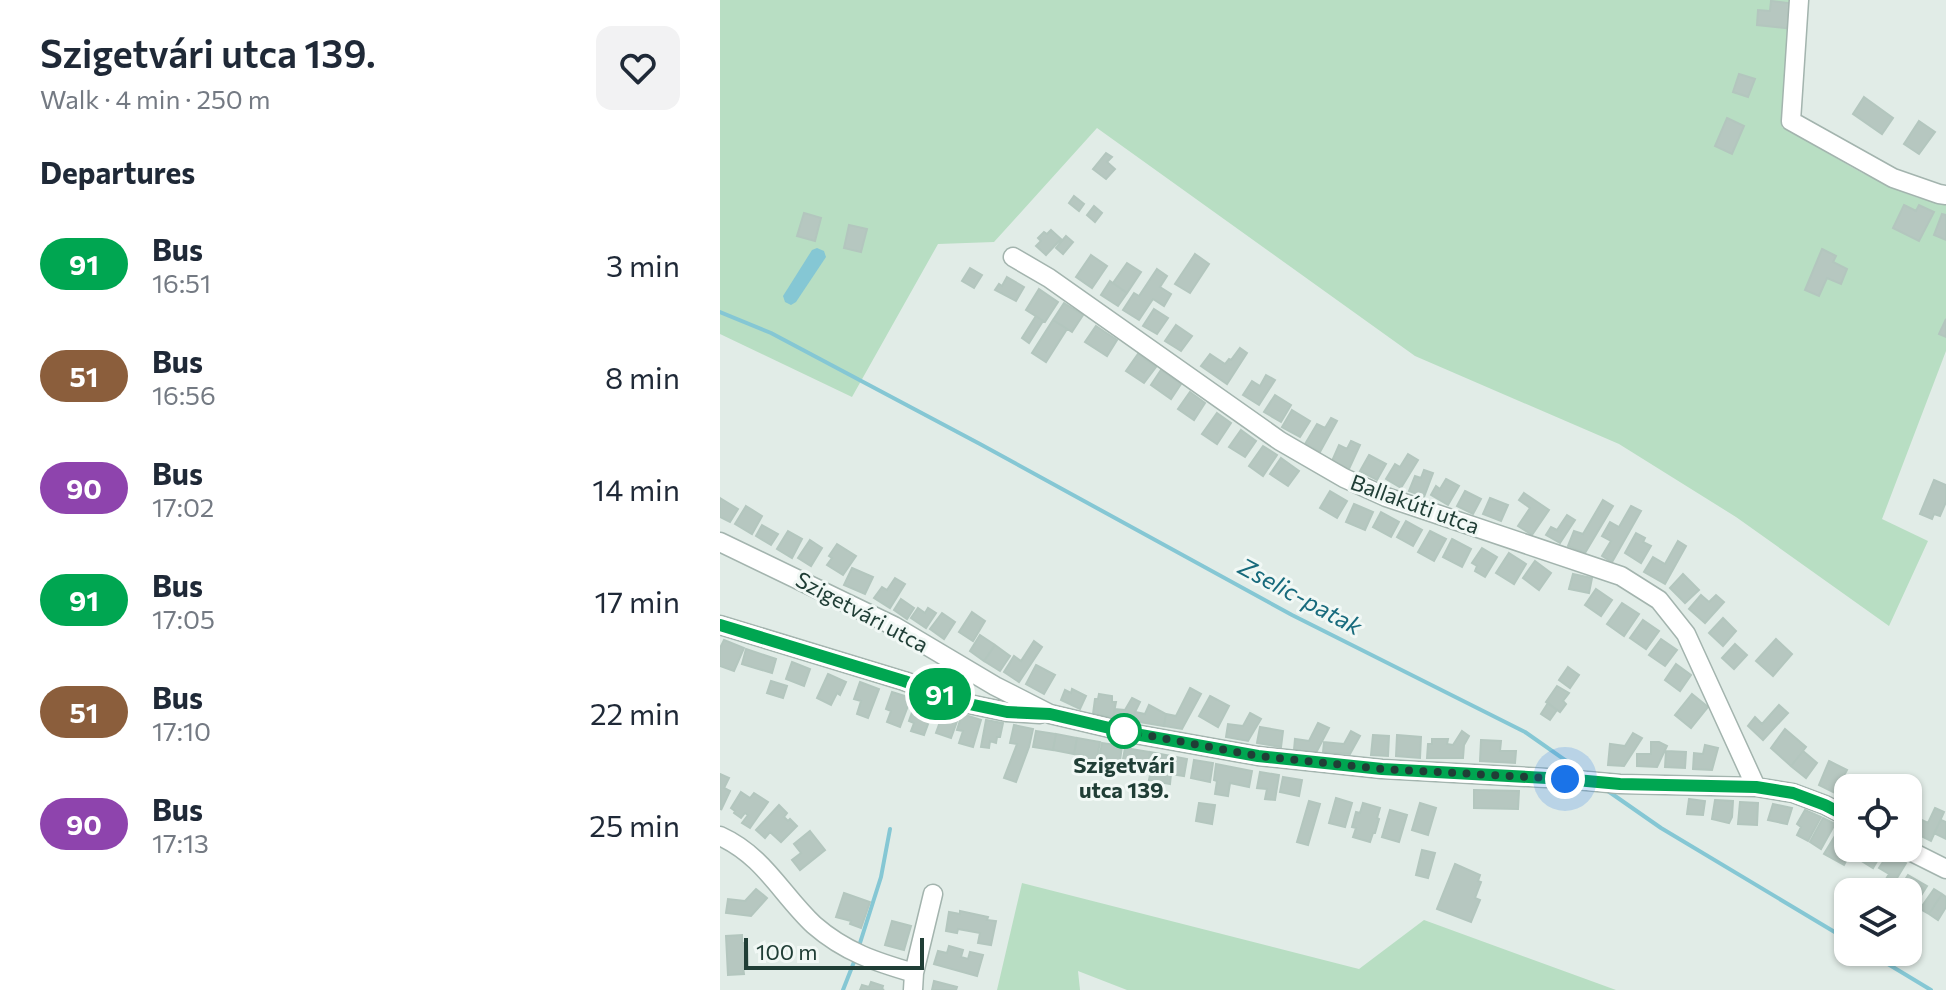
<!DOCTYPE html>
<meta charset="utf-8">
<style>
:root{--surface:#fff;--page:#f2f2f3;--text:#1f2937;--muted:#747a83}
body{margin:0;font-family:Commissioner,sans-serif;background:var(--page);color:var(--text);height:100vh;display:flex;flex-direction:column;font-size:30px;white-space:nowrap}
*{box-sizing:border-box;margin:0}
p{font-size:26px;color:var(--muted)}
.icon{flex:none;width:44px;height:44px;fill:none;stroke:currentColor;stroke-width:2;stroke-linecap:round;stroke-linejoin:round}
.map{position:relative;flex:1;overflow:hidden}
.details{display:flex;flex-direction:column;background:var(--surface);width:720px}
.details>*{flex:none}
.badge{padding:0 16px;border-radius:26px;font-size:28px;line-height:52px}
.tools{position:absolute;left:1114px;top:774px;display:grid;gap:16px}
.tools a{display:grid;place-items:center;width:88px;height:88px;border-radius:16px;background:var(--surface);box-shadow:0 2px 6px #0004;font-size:40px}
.scale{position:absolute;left:24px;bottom:20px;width:180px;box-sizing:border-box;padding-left:8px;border:4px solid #203e36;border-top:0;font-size:22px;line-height:28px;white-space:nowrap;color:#203e36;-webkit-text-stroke:6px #f1f8f5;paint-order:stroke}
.you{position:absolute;width:40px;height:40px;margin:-20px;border:6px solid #fff;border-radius:50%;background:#1a73e8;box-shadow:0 0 0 12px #1a73e833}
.map>.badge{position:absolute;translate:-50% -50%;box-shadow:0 0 0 4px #fff}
h2{padding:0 40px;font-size:30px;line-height:72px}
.round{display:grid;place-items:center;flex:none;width:84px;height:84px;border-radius:16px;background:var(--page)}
.headline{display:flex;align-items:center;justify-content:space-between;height:136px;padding:0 40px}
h1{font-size:38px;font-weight:600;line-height:60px}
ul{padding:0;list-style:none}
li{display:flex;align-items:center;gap:24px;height:112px;padding:0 40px}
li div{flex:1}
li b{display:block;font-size:30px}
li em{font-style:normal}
li .badge{min-width:88px;font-weight:700;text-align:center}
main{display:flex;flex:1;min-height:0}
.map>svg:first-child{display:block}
</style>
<main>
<section class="details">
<div class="headline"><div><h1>Szigetvári utca 139.</h1><p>Walk · 4 min · 250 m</p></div><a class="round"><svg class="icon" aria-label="heart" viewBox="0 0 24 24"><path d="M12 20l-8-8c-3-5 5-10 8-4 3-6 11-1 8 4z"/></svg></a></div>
<h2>Departures</h2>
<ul>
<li><span class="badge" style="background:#00a651;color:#fff">91</span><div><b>Bus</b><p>16:51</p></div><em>3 min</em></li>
<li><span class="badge" style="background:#8b5e3c;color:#fff">51</span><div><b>Bus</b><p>16:56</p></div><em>8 min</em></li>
<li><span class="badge" style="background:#8e44ad;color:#fff">90</span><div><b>Bus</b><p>17:02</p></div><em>14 min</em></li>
<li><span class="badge" style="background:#00a651;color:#fff">91</span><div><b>Bus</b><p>17:05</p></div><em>17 min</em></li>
<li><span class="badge" style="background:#8b5e3c;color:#fff">51</span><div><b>Bus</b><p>17:10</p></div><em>22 min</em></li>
<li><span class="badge" style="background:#8e44ad;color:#fff">90</span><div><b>Bus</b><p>17:13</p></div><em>25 min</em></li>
</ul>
</section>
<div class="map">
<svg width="1226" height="990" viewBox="0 0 1226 990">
<rect width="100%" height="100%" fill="#e1ece7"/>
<!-- green -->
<path fill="#b8dec3" d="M0 0H1070L1062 127C1107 151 1176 199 1226 204V351L1162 519 1208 541 1169 626 1016 517 899 444 695 356 377 128 274 242 218 244 132 397 0 334Z
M302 883 639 969 704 920 896 990H407L358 971 360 990H277Z"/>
<!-- water -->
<path fill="#85c7d4" d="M97 248 104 251 106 257 76 302 71 305 65 302 63 296 92 250Z"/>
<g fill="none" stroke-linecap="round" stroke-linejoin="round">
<!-- stream -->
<path stroke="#85c7d4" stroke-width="4" d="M0 312 51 333 260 444 572 615 805 732 865 774
M885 789 941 828 1128 940
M140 943 161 877 170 829
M1148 952 1211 990
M123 990 134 962"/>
</g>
<!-- building -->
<path fill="#b6c7c0" stroke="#b3c6be" stroke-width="2" d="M1051 1 1076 4 1073 29 1037 25 1038 10 1050 11Z
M1019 74 1035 79 1028 97 1013 92Z
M1144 97 1173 118 1162 134 1133 114Z
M1007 118 1024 126 1012 154 995 146Z
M1199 121 1215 132 1199 154 1184 144Z
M386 153 392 157 387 162 395 169 386 179 373 169Z
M354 196 364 204 359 211 349 203Z
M1184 205 1196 211 1199 205 1214 212 1199 241 1173 228Z
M374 206 382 213 375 222 367 215Z
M84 213 101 218 95 241 77 236Z
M1222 214 1226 215V240L1214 235Z
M129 225 147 229 141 252 124 248Z
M331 230 341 239 326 255 316 246 321 241 318 238 324 232 327 234Z
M346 236 353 242 343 254 336 248Z
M1102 249 1116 256 1113 262 1127 269 1121 284 1107 278 1099 296 1085 290Z
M475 254 489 264 470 293 455 284Z
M371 255 387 266 372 288 356 277Z
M407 263 421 272 407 293 393 283Z
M250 268 262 275 254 288 242 281Z
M437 269 447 276 440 287 451 294 444 306 433 299 419 320 403 310 414 293 419 296Z
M287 277 304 287 296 301 275 290 279 284 282 286Z
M390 281 407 293 398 306 381 295Z
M319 289 338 302 325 322 306 310Z
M344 303 363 315 352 332 333 320Z
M434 309 448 318 437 334 423 326Z
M316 316 323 321 309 343 302 338Z
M1226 319V337L1219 334Z
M333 320 347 329 326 362 312 353Z
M456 325 472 336 461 351 445 341Z
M376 326 397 340 387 356 365 342Z
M520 348 527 353 507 384 481 366 490 354 505 364 509 359 511 360Z
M418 354 436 367 424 383 406 371Z
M441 370 461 384 451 399 431 385Z
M546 375 555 380 539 405 523 395 532 381 540 386Z
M470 392 485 403 474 420 458 409Z
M555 395 571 405 561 422 544 412Z
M572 410 590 421 580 437 562 427Z
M497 413 511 423 497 444 482 434Z
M611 418 617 421 600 452 585 444 597 424 605 428Z
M521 430 536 441 525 457 509 447Z
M631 441 640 445 629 469 612 461 619 445 627 449Z
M543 446 557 455 543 476 529 466Z
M688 454 698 460 681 488 666 479 675 464 680 467Z
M649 455 666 464 657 480 640 471Z
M561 458 579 471 568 486 550 474Z
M704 470 713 473 704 497 689 491 695 476 701 478Z
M726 479 739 486 728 505 711 495 716 486 720 489Z
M1214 480 1226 485V502L1220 516 1214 514 1212 519 1200 514Z
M610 491 627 501 617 518 600 508Z
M745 491 761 499 753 514 737 506Z
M804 493 829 510 812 535 798 526 810 508 799 500Z
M0 498 18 509 10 522 0 517Z
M770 498 788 505 781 521 763 514Z
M883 500 893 506 865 553 848 546 854 531 863 534Z
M634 504 653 512 645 530 626 522Z
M26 506 42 516 32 534 15 524Z
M911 506 921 511 892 562 882 556 891 541 882 536 890 522 899 527Z
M661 512 679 522 671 537 653 527Z
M847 515 855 520 840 543 826 535 831 527 837 530Z
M686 521 702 530 693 546 677 537Z
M42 525 58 534 51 545 36 536Z
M68 531 82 539 72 558 57 549Z
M710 531 726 539 714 561 698 552Z
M916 533 925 538 923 542 931 546 921 563 905 553Z
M732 539 751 549 742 567 723 557Z
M90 540 102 548 91 566 78 558Z
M958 541 966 546 945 584 924 572 933 557 945 564Z
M117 544 136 556 123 575 107 565 112 558 109 556Z
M762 548 777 557 765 577 755 571 757 566 752 563Z
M789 553 806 564 794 584 776 573Z
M815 561 831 573 819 590 803 578Z
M132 568 153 577 145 594 124 585Z
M853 574 872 578 869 593 849 589Z
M963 574 979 590 965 603 950 588Z
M175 578 185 584 170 608 154 598 162 587 167 590Z
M876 589 892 600 881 616 865 605Z
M981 595 989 602 996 595 1004 602 985 623 969 609Z
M181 599 194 608 187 619 174 610Z
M902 603 919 614 904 636 887 624Z
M198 608 205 613 208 608 216 613 206 628 191 618Z
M252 612 265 621 253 641 239 632Z
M222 613 235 622 224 639 210 629Z
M1003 618 1016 631 1003 646 989 633Z
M923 620 939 631 926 649 910 638Z
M260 635 275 645 264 661 250 651Z
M941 639 957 650 945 666 929 655Z
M1056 639 1072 654 1053 676 1036 661Z
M4 640 24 648 14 671 0 666V648Z
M314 641 322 647 299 682 284 672 294 656 301 661Z
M1015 644 1027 655 1014 669 1002 658Z
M275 645 290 656 280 671 264 661Z
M26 649 56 659 52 673 22 664Z
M72 662 90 669 84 686 66 679Z
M956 664 971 675 960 691 945 680Z
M316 665 335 675 324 694 306 684Z
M848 667 859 675 850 688 839 680Z
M108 674 126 682 120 695 117 693 111 705 97 698Z
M51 681 67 686 63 698 47 693Z
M140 682 159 689 148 718 137 714 141 701 134 699Z
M837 686 849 693 843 701 846 704 840 712 826 702Z
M470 688 481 694 462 729 444 726 446 714 456 716Z
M352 689 366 696 360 709 341 700 345 690 351 693Z
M172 692 191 698 180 727 167 722 171 711 166 709Z
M379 694 392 696V702H396L393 717 373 714 375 699H378Z
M972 694 988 707 971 728 955 715Z
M490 696 509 706 498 727 479 716Z
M197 698 215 705 204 735 191 731 194 723 189 721Z
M412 698 420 702 415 712 413 721 393 717 395 709 405 710Z
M828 703 837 710 830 720 821 714Z
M429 705 446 714 444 726 413 721 415 712 425 714Z
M1059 705 1068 713 1043 740 1028 726 1035 717 1042 724Z
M225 708 240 713 231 738 216 733Z
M530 713 541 719 528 741 506 737 508 724 523 726Z
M242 714 261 720 253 747 239 743 243 731 237 730Z
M266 720 283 723 280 737H277L276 743 270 741 269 748 261 747Z
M598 723 609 728 596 753 574 750 575 739 589 741Z
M294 725 313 729 309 747 296 782 284 778 297 744 290 743Z
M540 727 563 731 561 747 537 743Z
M1065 729 1086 747 1071 766 1051 748Z
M316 731 336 734 333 750 313 747Z
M631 731 640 736 630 754 603 752 604 742 624 744Z
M742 731 749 736 744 745 743 758H707L708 744H712V739H728L727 744 733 745Z
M913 733 922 738 904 766 888 765 890 744 905 746Z
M336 734 357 738 354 754 333 750Z
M653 735 669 736 668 756 651 755Z
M677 735 701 737 700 758 676 756Z
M357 738 380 742 375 769 362 767 364 756 354 754Z
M761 740 781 741 780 751H796L795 763 760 761Z
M931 742H939L947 746 937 767 917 766V754H931Z
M382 743 402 746 399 768 378 764Z
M985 745 998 748 992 770 973 769 974 753 983 754Z
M405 748 430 752 427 770 402 765Z
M946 751 966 752 965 768 945 767Z
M1083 751 1097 763 1086 778 1071 766Z
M430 752 467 759 464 776 451 774 450 784 429 780 431 770H427Z
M474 760 493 763 490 782 471 778Z
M1109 761 1127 770 1115 793 1099 785Z
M496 764 532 771 529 787 510 783 508 796 495 794 497 781 494 780Z
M540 772 559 775 555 800 545 799 547 789 537 788Z
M0 774 9 778 4 788 10 791 1 810Z
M563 777 582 780 579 796 560 792Z
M1131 780 1145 788H1128V800L1122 797Z
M754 790 799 791 798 809 754 808Z
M21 792 30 798 34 793 48 802 30 828 22 823 28 815 25 813 21 818 14 813 15 811 11 808Z
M616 798 632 803 625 827 609 823Z
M969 799 985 801 983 815 967 814Z
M995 800 1013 801 1012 817 1009 823 992 819Z
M589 801 600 804 588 845 577 842Z
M1020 802 1038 803 1037 825 1018 824Z
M479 803 495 805 492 824 476 821Z
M643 803 660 808 657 818 659 819 655 833H653L650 842 633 837 636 828 632 827 636 812 640 813Z
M700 803 716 808 708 835 692 830Z
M1053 804 1072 808 1067 824 1048 820Z
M59 805 67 813 64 817 68 821 70 819 77 826 61 842 50 832 45 838 36 830Z
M1215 808 1224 812 1211 841 1195 833 1202 820 1208 823Z
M670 810 687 815 679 842 662 837Z
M1085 810 1101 817 1088 841 1077 835 1081 827 1077 824Z
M1188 814 1199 820 1194 832 1188 829Z
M1103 818 1115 824 1101 849 1090 842Z
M1221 820 1226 822V839L1214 833Z
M90 831 105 850 80 870 72 860 81 853 74 844Z
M1115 836 1128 844V848H1133L1124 865 1104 854Z
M1140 848H1157L1163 851 1153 868 1135 857Z
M702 850 715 853 708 878 696 875Z
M1169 853 1186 863 1171 888 1163 884 1169 874 1159 868Z
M735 864 760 875 758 881 761 882 755 898 760 900 751 922 717 909Z
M1188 875 1207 886 1188 916V892H1177Z
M36 889 47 898 31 916 6 913 8 899 25 901Z
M1214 889 1222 894 1209 914 1200 909Z
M124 893 150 902 141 928 130 924 131 921 116 917Z
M1222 894 1226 897V907L1218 920 1209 914Z
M240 911 268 917 267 920 276 921 271 945 258 943 260 933 238 929 237 933 226 931 229 912 240 914Z
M172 921 191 926 184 950 165 945Z
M22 935V943H27L28 967H23L24 974 8 975 6 936Z
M229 946 243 950 241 957 248 959 250 952 263 955 257 976 214 964 218 951 227 953Z
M214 981 237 987 236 990H212Z
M151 982 163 986 162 989 164 990H140L142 985 149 987Z"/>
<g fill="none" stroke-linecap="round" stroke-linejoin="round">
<!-- minor casing -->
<g stroke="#a3b4ae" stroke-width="21">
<path id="minor" d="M1079 0 1071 121 1173 178 1219 194 1226 195
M293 257 329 278 560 441 624 478 666 497 901 576 939 600 966 634 1036 787
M0 542 174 626 275 686 330 714 415 734 538 756 662 769 845 779 900 784 1036 787 1073 793 1105 805 1128 817
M0 625 184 681 249 704 287 712 320 714
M0 836C44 856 61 894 94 925 125 952 156 962 194 973
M1184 848 1226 869
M193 990 194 973 213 894"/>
</g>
<!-- minor -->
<use href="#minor" stroke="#fff" stroke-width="18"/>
</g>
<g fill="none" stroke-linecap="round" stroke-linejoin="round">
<!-- line casing -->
<g stroke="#fff" stroke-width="18">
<path id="line" d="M0 625 184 681 249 704 287 712 330 714 415 734 538 756 662 769 845 779 900 784 1036 787 1073 793 1105 805 1128 817"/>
</g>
<!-- line -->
<use href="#line" stroke="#00a651" stroke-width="12"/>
<!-- walk -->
<path stroke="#203e36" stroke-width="8" stroke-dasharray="0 14.4" d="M404 731 538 756 662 769 845 779"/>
</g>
<!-- markers -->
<circle fill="#fff" stroke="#00a651" stroke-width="4" cx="404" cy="731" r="16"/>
<g text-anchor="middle" stroke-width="6" stroke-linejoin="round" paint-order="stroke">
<!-- street labels -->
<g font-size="22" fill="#203e36" stroke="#f1f8f5">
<text transform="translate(695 504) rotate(20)" y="8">Ballakúti utca</text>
<text transform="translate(142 612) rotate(28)" y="8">Szigetvári utca</text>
</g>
<!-- stop labels -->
<g font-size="22" font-weight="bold" fill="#203e36" stroke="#f1f8f5">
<text x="404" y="773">Szigetvári<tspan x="404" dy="25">utca 139.</tspan></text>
</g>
<!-- water labels -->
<g font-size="24" font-style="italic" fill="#176a7c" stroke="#f1f8f5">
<text transform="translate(580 597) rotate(28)" y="8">Zselic-patak</text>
</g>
</g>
</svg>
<div class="tools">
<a><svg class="icon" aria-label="locate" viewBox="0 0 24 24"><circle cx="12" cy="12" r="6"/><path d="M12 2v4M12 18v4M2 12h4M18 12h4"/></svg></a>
<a><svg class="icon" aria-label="layers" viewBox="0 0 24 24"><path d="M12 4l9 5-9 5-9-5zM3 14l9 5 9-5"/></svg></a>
</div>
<div class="scale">100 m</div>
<div class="you" style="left:845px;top:779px"></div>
<b class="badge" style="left:220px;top:694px;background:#00a651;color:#fff">91</b>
</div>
</main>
